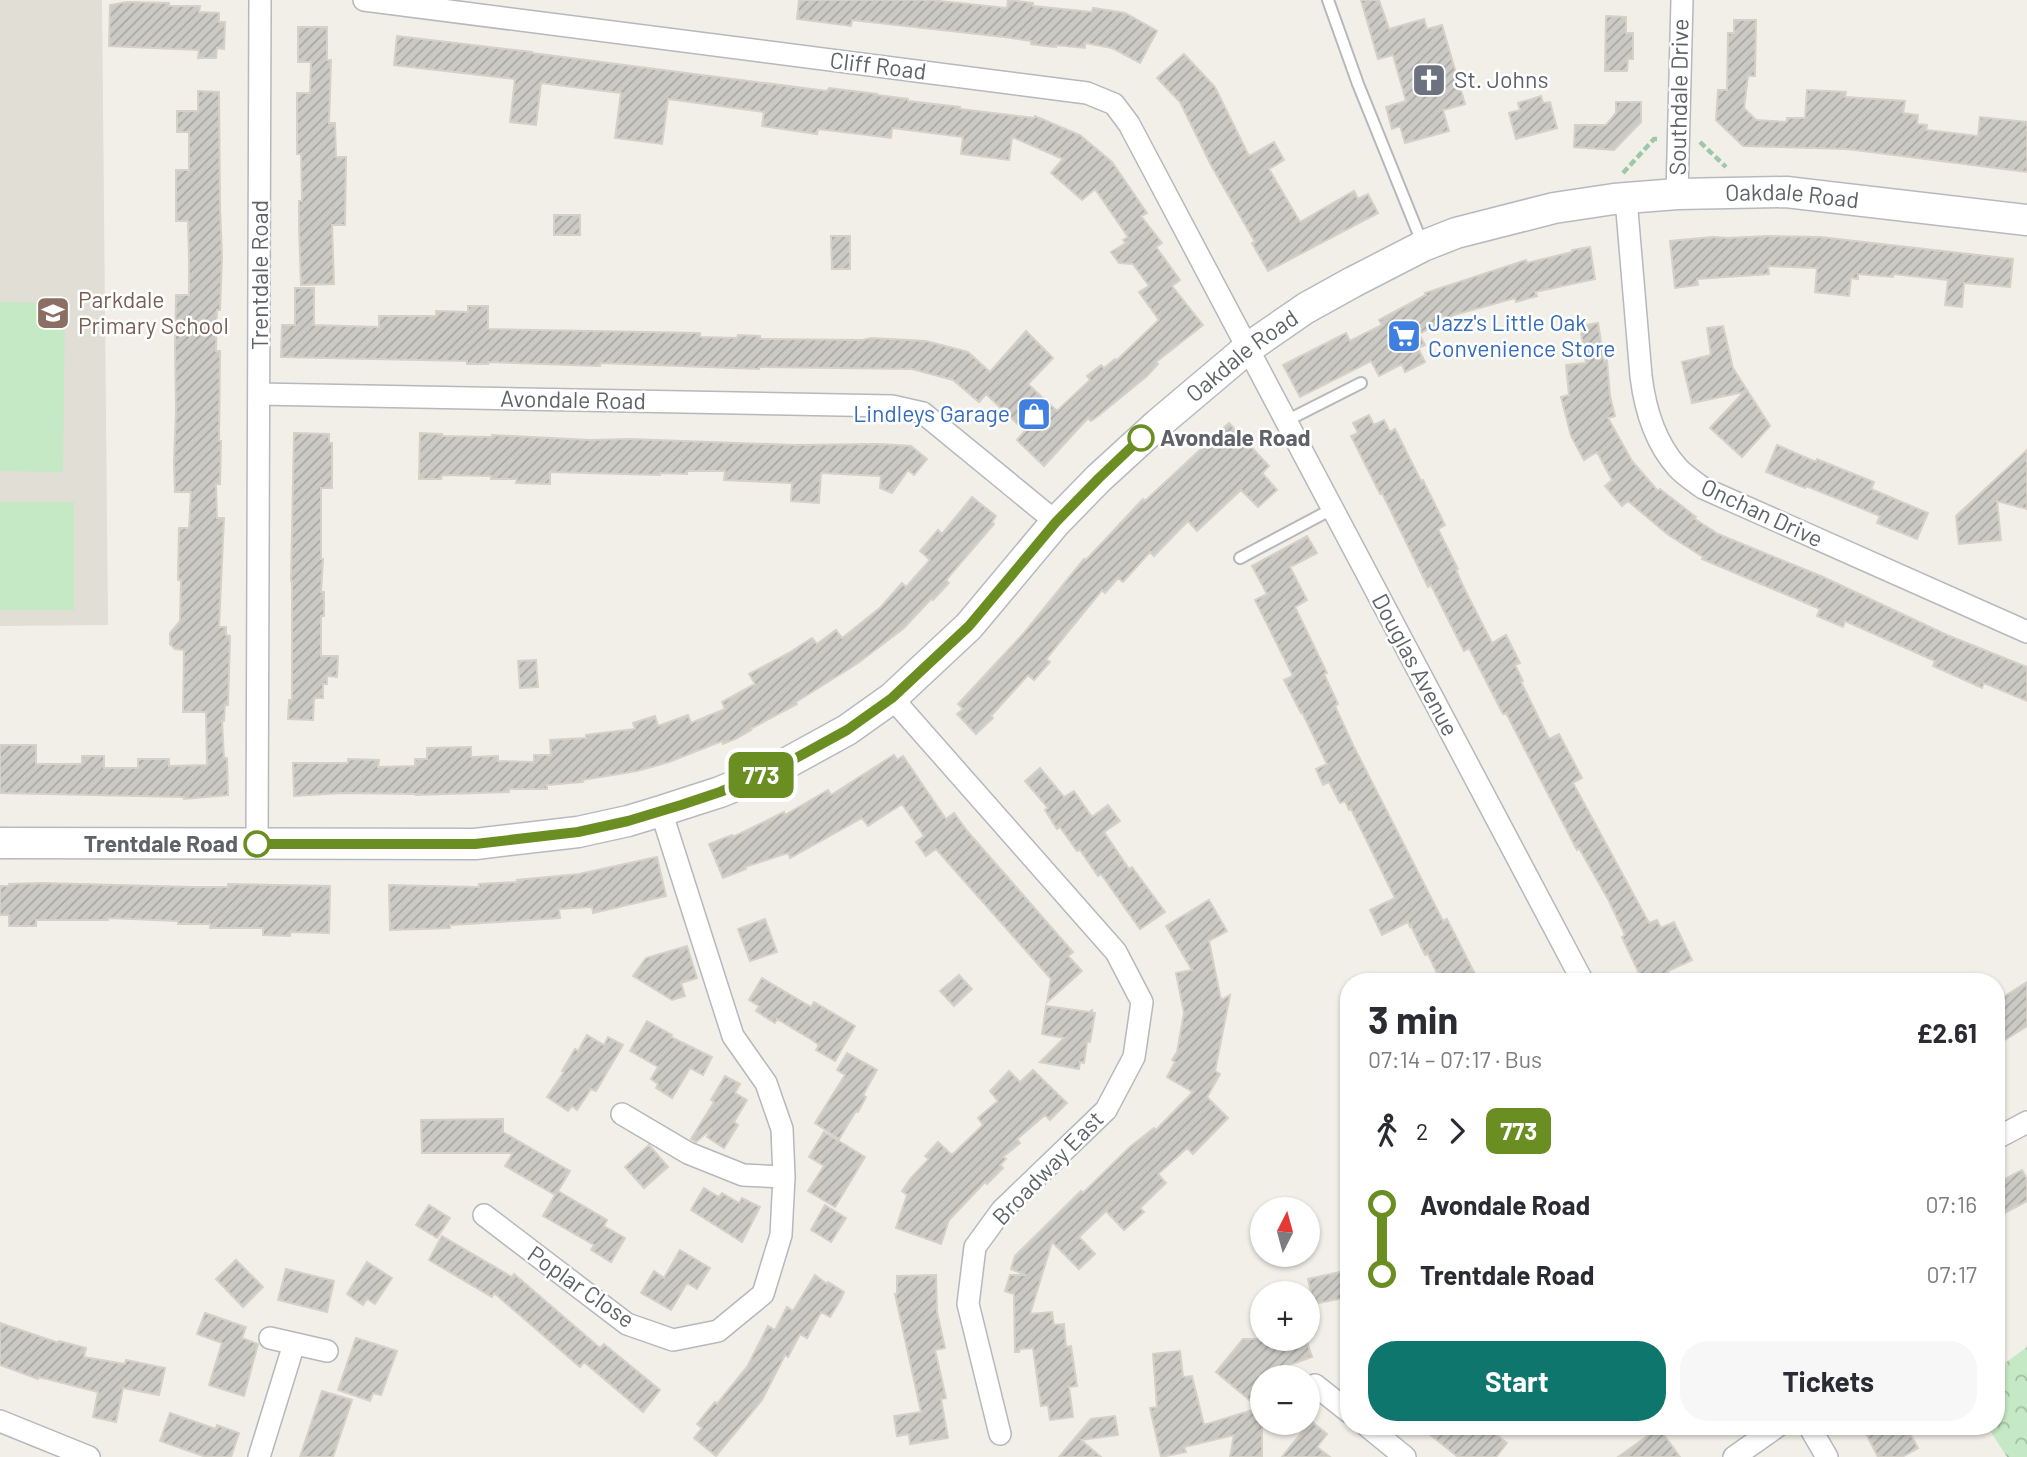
<!DOCTYPE html>
<meta charset="utf-8">
<style>
:root{--surface:#fff;--page:#f7f7f7;--text:#2b2b33;--muted:#7c7c81;--accent:#0f766e}
body{margin:0;font-family:Barlow,sans-serif;background:var(--page);color:var(--text);height:100vh;display:flex;flex-direction:column;font-size:26px;white-space:nowrap}
*{box-sizing:border-box;margin:0}
p{font-size:23px;color:var(--muted)}
.icon{flex:none;width:38px;height:38px;fill:none;stroke:currentColor;stroke-width:2;stroke-linecap:round;stroke-linejoin:round}
.map{position:relative;flex:1;overflow:hidden}
.sheet{position:absolute;left:1340px;top:973px;width:665px;height:462px;display:flex;flex-direction:column;background:var(--surface);border-radius:28px;box-shadow:0 2px 5px #0004}
.sheet>*{flex:none}
.badge{padding:0 14px;border-radius:10px;font-size:24px;line-height:46px}
.needle{width:46px;rotate:6deg}
.tools{position:absolute;left:1250px;top:1197px;display:grid;gap:14px}
.tools a{display:grid;place-items:center;width:70px;height:70px;border-radius:50%;background:var(--surface);box-shadow:0 2px 5px #0004;font-size:35px}
.map>.badge{position:absolute;translate:-50% -50%;box-shadow:0 0 0 4px #fff}
.legs{display:flex;align-items:center;gap:10px;height:77px;padding:0 28px;font-size:23px}
.legs p{margin-inline-start:auto}
.headline{display:flex;align-items:center;justify-content:space-between;height:119px;padding:0 28px}
h1{font-size:38px;font-weight:700;line-height:52px}
.button{display:flex;gap:14px;margin-top:auto;padding:14px 28px}
.button a{flex:1;height:80px;border-radius:28px;background:var(--accent);color:#fff;font-size:28px;font-weight:700;line-height:80px;text-align:center}
.button a+a{background:var(--page);color:var(--text)}
ul{padding:0 28px;list-style:none}
li{display:flex;align-items:center;gap:24px;height:70px;font-size:26px}
li i{display:grid;place-items:center;width:10px;height:100%;margin:0 9px;background:currentColor}
li i::after{content:'';width:18px;height:18px;margin:-9px;border:5px solid;border-radius:50%;background:var(--surface)}
li p{margin-inline-start:auto}
li:first-child i{background:linear-gradient(#0000 50%,currentColor 0)}
li:last-child i{background:linear-gradient(currentColor 50%,#0000 0)}
.map>svg:first-child{display:block}
</style>
<div class="map">
<svg width="2027" height="1457" viewBox="0 0 2027 1457">
<defs>
<pattern id="forest-crowns" width="20" height="18" patternUnits="userSpaceOnUse" patternTransform="scale(1.75)"><rect width="20" height="18" fill="#c5e8c5"/><path d="M2 6a3 3 0 1 1 6 0M12 15a3 3 0 1 1 6 0" fill="none" stroke="#a3c0a4"/></pattern>
<pattern id="building-hatch" width="6" height="6" patternUnits="userSpaceOnUse" patternTransform="scale(1.75)"><rect width="6" height="6" fill="#cccac5"/><path d="M-1 1l2-2M0 6l6-6M5 7l2-2" fill="none" stroke="#a9a8a4"/></pattern>
</defs>
<rect width="100%" height="100%" fill="#f1efe8"/>
<!-- education -->
<path fill="#e1ded6" d="M0 0H102L108 625 0 626Z"/>
<!-- forest -->
<path fill="url(#forest-crowns)" d="M2027 1347V1457H2007L1987 1426H1997V1369Z"/>
<!-- pitch -->
<path fill="#c5e8c5" d="M0 302 65 303 63 472 0 471Z
M0 502H74V610H0Z"/>
<!-- building -->
<path fill="url(#building-hatch)" stroke="#d6d1c6" stroke-width="2" d="M799 0H930L1007 8 1008 0 1033 3V6L1092 12 1093 8 1125 13 1157 31 1140 63 1112 48 1085 43V48L1056 45V47L1031 44V41L1004 37 852 20 851 26 797 19Z
M1361 0H1379L1389 29 1424 19 1427 29 1442 25 1465 104 1443 110 1449 131 1405 143 1400 126 1392 129 1386 107 1406 101 1393 55 1378 59Z
M127 2 169 3V6H200L199 12 219 13V22H225L224 49 217 48 216 58H198L199 50 109 46 110 5Z
M1606 16 1626 17V33H1633V59H1628L1627 71H1605Z
M1734 20H1756L1755 76H1748L1744 108 1756 120 1787 122V118H1805L1807 90 1846 92 1845 97 1905 101 1903 113 1918 115 1917 124 1927 125 1926 130 1978 136 1980 117 2027 122V172L1847 149 1743 146 1716 120 1718 90H1727L1728 33H1734Z
M298 27H327V60H331L329 123H335L336 157H346L345 225H332L334 284 301 285 299 226V201H302L301 154H297V93H310L311 62H298Z
M397 36 532 52V53L827 91 829 88 877 94V95L908 99V101L960 107V109L1034 118 1035 116 1080 135 1112 162 1147 213 1141 216 1162 243 1156 247 1180 280 1172 286 1203 325 1156 362 1158 364 1147 376 1098 416 1091 421 1088 418 1044 466 1017 440 1025 431 986 394 979 402 953 380 912 369 759 367V369L600 363V366L488 362V364H467V361L281 357 282 325H295V288H314V325L379 327V316H436V311L468 312V306H488V329L700 333V337L737 338 738 335 760 336V339L863 340 871 338 926 341 968 352 990 372 1026 331 1053 358 1028 384 1057 411 1090 380 1087 376 1101 365 1104 368 1115 359 1116 361 1159 320 1139 292 1149 286 1133 264 1119 263 1111 252 1126 243 1123 240 1128 237 1095 189 1082 200 1051 173 1063 159 1012 137 1009 160 961 154 963 137 892 128 891 138 818 129 817 134 762 126 764 112 668 99 662 144 615 138 621 93 541 83 536 125 510 122 515 79 394 65Z
M1184 54 1215 87 1249 156 1274 142 1284 160 1269 169 1300 222 1354 191 1358 199 1368 194 1378 213 1268 271 1252 243 1255 242 1211 165 1180 102 1157 78Z
M198 91 219 92 220 208 222 257 220 310H217L216 351H220L219 441H221L220 484H216L217 518H224L219 627H226V635L230 636 228 705H225L224 721H222L224 758H227L228 795 184 799V797L0 793V745H36V764H82V756H104V768H138V759H169V766L207 765 206 712H183L184 650 175 649 170 644V633L180 621 181 580H178L179 528H189L191 492H175L174 461 176 411 175 347 176 295H189V258L188 221H176V170H189V132H177V111H198Z
M1541 96 1543 103 1550 102 1557 128 1516 139 1509 113 1520 110 1518 103Z
M1616 102H1641V122L1614 150 1574 147 1575 125H1606L1616 113Z
M554 215H580V235H554Z
M831 236H850V269H832Z
M1768 236 1820 237 2013 259 2010 287 1964 283 1962 307 1945 305 1948 280 1893 274V277L1858 274V279L1851 278 1849 296 1815 292 1817 268 1768 266 1769 274 1697 279 1698 285 1675 288 1670 241 1713 237 1728 238Z
M1590 247 1595 279 1535 292 1537 296 1516 302 1515 298 1454 315 1419 334 1425 345 1418 348 1425 362 1405 372 1402 364 1379 376 1371 361 1300 397 1283 365 1346 333 1350 341 1382 325 1379 320 1426 295 1425 293 1526 260 1527 263 1572 252V250Z
M1598 323 1604 361 1607 360 1610 396 1615 416 1608 418 1632 461 1658 491 1660 489 1696 517 1695 519 1718 534 1821 576 1947 635 2027 667V701L1984 683 1982 688 1933 666 1935 661 1845 621 1843 627 1817 616 1820 609 1702 559 1703 557 1667 534 1628 501 1622 506 1605 486 1612 480 1597 452 1584 460 1571 436 1561 397 1569 395 1566 365 1586 363 1580 326Z
M1723 326 1733 368 1770 426 1742 457 1710 428 1744 392 1692 403 1682 362 1711 355 1707 328Z
M1369 415 1374 425 1384 420 1390 432 1395 429 1421 481 1423 480 1445 525 1438 529 1458 569 1456 570 1464 588 1492 643 1506 635 1520 663 1515 665 1523 681 1521 682 1549 739 1559 734 1582 778 1573 783 1649 923 1657 920 1661 928 1674 922 1692 960 1668 971 1673 982H1643L1622 937 1625 935 1609 901 1579 848 1577 850 1506 713 1503 714 1469 648 1464 651 1431 585 1428 587 1382 493 1380 494 1351 436 1358 433 1353 423Z
M1229 423 1269 466 1262 473 1277 490 1258 507 1241 490 1197 531 1188 521 1154 556 1150 552 1123 582 1118 578 1105 593 1102 590 1046 659 1050 662 1034 680 1028 675 991 716 993 718 976 734 957 714 963 709 958 704 1024 633 1084 559 1086 560 1143 499 1145 501Z
M294 433 329 434V443H332V488H321V559H323L321 592H324V616H321V656H338L337 677 327 676V684H323V698H314L313 720 288 719 289 700H292V581H291Z
M420 433 442 434V436L492 437V435L590 440 629 439 794 445 879 444 911 446 927 459 914 475 908 470 892 493 880 488 881 476 821 473 819 503 791 501 792 483 724 480 725 471H687V474L660 473V475L550 472V484L516 483 517 479H491V476L442 475 441 479H419Z
M1777 445 1816 462 1817 459 1874 482 1871 489 1928 513 1917 539 1877 523 1880 516 1806 486 1805 488 1766 472Z
M2027 450V509L1997 501 2001 540 1959 544 1956 516Z
M972 497 996 516 992 522 994 524 946 580 949 583 933 600 932 598 904 628 858 663 796 702 797 704 750 729 751 730 737 738 723 744 722 741 669 762 637 771 582 780 583 782 547 785V789H509V792L416 795V794L343 793 294 796 293 763H348V759L379 760 378 767 415 766V759H427V748L471 747V757L498 756V761L534 762V755H551L550 740 586 738V735L635 729 633 723 655 716 658 726 688 715 691 723 725 709 722 702 755 684 749 674 789 653 812 638 817 644 836 630 842 638 881 607 902 583 906 587 930 560 920 551 938 530 942 534Z
M1307 536 1317 553 1290 567 1307 600 1295 607 1327 673 1324 674 1338 704 1335 706 1353 745 1443 921 1447 919 1479 982H1441L1428 954 1425 955 1411 926 1410 927 1408 922 1382 935 1370 910 1395 898 1351 809 1349 810 1345 801 1340 803 1329 782 1323 785 1316 769 1327 764 1302 712 1301 713 1284 680 1293 676 1255 600 1267 594 1252 566Z
M536 660 538 687 520 688 518 661Z
M894 755 897 760 903 756 946 819 954 813 968 832 1073 952 1068 956 1082 971 1047 1002 1051 979 936 849 926 856 916 842 924 836 902 804 868 826 862 818 790 858 788 853 745 867 746 869 723 878 709 844 732 835 733 837 784 812 785 815 828 790 831 795Z
M1040 768 1064 797 1074 791 1092 817 1108 805 1120 821 1104 832 1129 869 1132 867 1165 912 1140 929 1101 874 1098 876 1080 850 1077 851 1060 827 1057 829 1045 810 1048 808 1025 781Z
M657 857 666 896 593 913 592 907 559 909 560 918 450 925V928L390 930 389 885 479 887V884L517 882V880L579 874Z
M42 883 193 887H228V884L330 886 329 933 290 932V936L263 935V928H210V924H178V921L108 918V920H36V926H9V915H0V886H9V884Z
M1209 900 1227 931 1209 941 1221 1000 1230 995 1215 1071 1220 1074 1207 1097 1228 1118 1193 1154 1187 1148 1158 1174 1166 1183 1140 1208 1144 1212 1124 1230 1106 1211 1079 1237 1095 1254 1079 1269 1052 1242 1030 1314 1052 1312 1054 1325 1064 1324 1066 1347 1071 1346 1077 1386 1069 1387 1073 1417 1050 1420 1048 1405 1041 1406 1033 1348 1020 1349 1019 1352H1015L1014 1294 1005 1291 1010 1275H1026L1011 1269 1015 1256 1081 1191 1083 1193 1131 1146 1154 1128 1156 1130 1193 1092 1167 1077 1175 1062 1172 1060 1177 1052 1184 1013 1176 973 1192 970 1166 926Z
M765 919 777 952 750 961 738 929Z
M687 946 697 978 681 983 685 996 672 1000 633 976 646 958Z
M959 975 972 989 954 1006 940 991Z
M762 978 811 1007 814 1002 855 1026 835 1061 816 1050 819 1045 812 1040 777 1019 775 1023 756 1011 759 1006 749 1000Z
M2027 982V1026L1997 1045V1001Z
M1046 1006 1089 1012 1092 1010V1013H1095L1090 1042H1087L1084 1063 1080 1062 1079 1069 1040 1062 1064 1038 1042 1034Z
M647 1021 672 1035 671 1037 712 1057 703 1075 690 1068 672 1098 656 1088 658 1084 651 1079 658 1067 630 1051Z
M587 1035 604 1045 608 1037 623 1045 596 1091 591 1089 577 1110 572 1106 568 1111 547 1097 564 1072 562 1071 575 1049 578 1051Z
M847 1053 877 1070 863 1095 866 1097 858 1112 856 1111 839 1139 815 1123 845 1075 837 1070Z
M1033 1070 1067 1103 1050 1120 1045 1115 1017 1139 1020 1143 1003 1157 1006 1159 1000 1165 1003 1168 987 1184 985 1182 949 1220 941 1244 896 1228 907 1195 902 1191 911 1178 929 1159 925 1156 938 1142 952 1155 983 1125 978 1118 998 1101 990 1091 1009 1071 1020 1082Z
M725 1076 740 1084 735 1093 747 1100 734 1122 738 1125 724 1148 707 1137 712 1128 696 1142 694 1141 691 1139 714 1102 711 1100Z
M503 1119V1132L570 1171 558 1191 607 1220 604 1226 625 1238 611 1262 591 1250 594 1245 543 1216 555 1195 505 1166 513 1153H422L421 1120Z
M824 1132 865 1157 835 1207 808 1191 824 1166 809 1157Z
M649 1145 668 1167 644 1188 625 1167Z
M2022 1170 2027 1179V1201L1997 1217V1183Z
M704 1188 719 1197 722 1193 739 1203 742 1198 760 1207 742 1242 691 1210Z
M429 1205 450 1218 437 1238 416 1225Z
M825 1205 846 1218 831 1242 811 1230Z
M442 1236 512 1277 514 1274 600 1348 604 1344 660 1390 643 1412 584 1362 580 1367 494 1293 492 1297 429 1260Z
M680 1250 710 1268 697 1289 687 1283 671 1310 641 1293 654 1271 664 1278Z
M236 1260 263 1287 243 1307 216 1279Z
M367 1262 392 1278 375 1304 367 1299 363 1305 347 1294Z
M286 1269 334 1281 327 1312 278 1300Z
M1349 1270V1297L1313 1304 1308 1279Z
M815 1275 827 1284 828 1282 844 1292 841 1299 830 1317 821 1312 807 1338 800 1334 788 1357 785 1355 762 1400 716 1456 694 1438 702 1428 697 1424 715 1402 717 1404 747 1367 768 1326 775 1330 787 1307 793 1311Z
M936 1275 937 1312 945 1348 935 1350 946 1398 941 1399 948 1438 910 1444 909 1434 897 1436 894 1416 921 1412 895 1294H897V1276Z
M205 1313 246 1327 242 1338 258 1344 244 1396 209 1385 222 1343 197 1334Z
M0 1323 59 1343V1341L86 1348 84 1357 125 1364 126 1360 165 1368 159 1395 123 1388 116 1422 93 1417 98 1392 39 1377 38 1379 0 1365Z
M356 1338 397 1351 381 1395 373 1393 370 1401 338 1390Z
M1243 1339H1306L1312 1357 1284 1367 1285 1377H1262V1457H1230L1234 1435 1184 1447 1186 1452 1161 1457 1150 1408 1157 1407 1153 1354 1180 1351 1183 1377 1192 1376 1204 1425 1259 1408 1216 1372Z
M322 1391 352 1400 333 1457H300Z
M170 1413 216 1429 217 1425 239 1433 231 1457H206L160 1441Z
M1115 1416 1118 1435 1081 1440 1101 1457H1059L1091 1419Z
M1311 1421 1327 1434 1317 1447 1330 1457H1282Z
M1419 1426H1485L1507 1443 1496 1457H1458Z
M1862 1426H1906L1918 1448 1902 1457H1878Z
M1659 1428 1680 1457H1618Z"/>
<g fill="none" stroke-linecap="round" stroke-linejoin="round">
<!-- lane casing -->
<g stroke="#b5b8bc" stroke-width="14">
<path id="lane" d="M1328 0 1358 84 1423 245
M1286 421 1361 383
M1240 558 1332 509"/>
</g>
<!-- street casing -->
<g stroke="#b5b8bc" stroke-width="24">
<path id="street" d="M364 0 1087 93 1114 104 1129 124 1583 982
M1677 194 1682 0
M1626 199 1641 376C1645 409 1655 442 1677 467 1684 475 1695 482 1703 488L2027 632
M259 394 892 406 923 413 1056 522
M892 698 1116 952 1142 1002 1134 1057 1106 1110 1002 1210 975 1247 968 1304 1000 1434
M257 844 260 0
M622 1114 688 1153 743 1175 784 1177
M1997 1138 2027 1122
M484 1215 627 1324 673 1340 718 1331 763 1294 781 1235 784 1177 782 1129 766 1083 733 1036 661 811
M270 1338 327 1351
M1315 1385 1349 1412
M0 1421 89 1457
M1367 1426 1405 1457
M1809 1426 1827 1457
M259 1457 294 1344
M1734 1457 1778 1426"/>
</g>
<!-- secondary casing -->
<g stroke="#b6babf" stroke-width="33">
<g id="secondary">
<path id="s1" d="M0 843 475 844 578 832 628 821 661 811 720 792 776 769 847 730 892 698 969 626 1056 522 1099 478 1158 424 1248 348 1306 308 1353 282 1423 246 1456 233 1554 208 1614 199 1677 194 1786 192 2027 220"/>
</g>
</g>
<!-- path -->
<path stroke="#9cc7a9" stroke-width="4.5" stroke-dasharray="7 3.5" stroke-linecap="butt" d="M1700 142 1726 167
M1623 173 1654 139H1658"/>
<!-- lane -->
<use href="#lane" stroke="#fff" stroke-width="10"/>
<!-- street -->
<use href="#street" stroke="#fff" stroke-width="21"/>
<!-- secondary -->
<use href="#secondary" stroke="#fff" stroke-width="30"/>
</g>
<g fill="none" stroke-linecap="round" stroke-linejoin="round">
<!-- line-1 casing -->
<g stroke="#fff" stroke-width="16">
<path id="line-1" d="M257 844H475L578 832 628 821 681 805 720 792 776 769 847 730 892 698 969 626 1056 522 1099 478 1141 438"/>
</g>
<!-- line-1 -->
<use href="#line-1" stroke="#6b8e23" stroke-width="10"/>
</g>
<!-- icons -->
<defs>
<g id="church-square" transform="scale(1.75)"><rect x="-9" y="-9" width="18" height="18" rx="4" fill="#6b7280" stroke="#fff"/><path d="M-1.2-6h2.4v3.5h3.3v2.4h-3.3V6h-2.4V-.1h-3.3v-2.4h3.3Z" fill="#fff"/></g>
<g id="school-square" transform="scale(1.75)"><rect x="-9" y="-9" width="18" height="18" rx="4" fill="#8d6e63" stroke="#fff"/><path d="M0-5L7-2L0 1L-7-2ZM-4 1L0 2.5L4 1V4Q0 6-4 4Z" fill="#fff"/></g>
<g id="supermarket-square" transform="scale(1.75)"><rect x="-9" y="-9" width="18" height="18" rx="4" fill="#3f7fe0" stroke="#fff"/><path d="M-6-5.5h2.5l.6 2H6L4.5 2H-2.5L-4.4-4H-6ZM-1.5 3.2a1.3 1.3 0 1 0 .1 0ZM3 3.2a1.3 1.3 0 1 0 .1 0Z" fill="#fff"/></g>
<g id="shop-square" transform="scale(1.75)"><rect x="-9" y="-9" width="18" height="18" rx="4" fill="#3f7fe0" stroke="#fff"/><path d="M-5-2.5h2.3a2.7 3.5 0 0 1 5.4 0H5L5.5 6h-11ZM-1.5-2.5h3a1.5 2.3 0 0 0-3 0Z" fill="#fff"/></g>
</defs>
<g fill-rule="evenodd">
<use href="#church-square" x="1429" y="80"/>
<use href="#school-square" x="53" y="313"/>
<use href="#supermarket-square" x="1404" y="336"/>
<use href="#shop-square" x="1034" y="414"/>
</g>
<!-- markers -->
<g fill="#fff" stroke="#6b8e23" stroke-width="3.5">
<circle cx="1141" cy="438" r="12"/>
<circle cx="257" cy="844" r="12"/>
</g>
<g text-anchor="middle" stroke-width="5" stroke-linejoin="round" paint-order="stroke">
<!-- street labels -->
<g font-size="23" fill="#5f6368" stroke="#fff">
<text transform="translate(878 66) rotate(7)" y="8">Cliff Road</text>
<text transform="translate(1679 97) rotate(-89)" y="8">Southdale Drive</text>
<text dy="8" stroke="none"><textPath href="#s1" startOffset="2002">Oakdale Road</textPath></text>
<text transform="translate(260 275) rotate(-90)" y="8">Trentdale Road</text>
<text dy="8" stroke="none"><textPath href="#s1" startOffset="1414">Oakdale Road</textPath></text>
<text transform="translate(573 400) rotate(1)" y="8">Avondale Road</text>
<text transform="translate(1762 513) rotate(25)" y="8">Onchan Drive</text>
<text transform="translate(1415 665) rotate(62)" y="8">Douglas Avenue</text>
<text transform="translate(1048 1168) rotate(-46)" y="8">Broadway East</text>
<text transform="translate(581 1287) rotate(35)" y="8">Poplar Close</text>
</g>
<!-- worship labels -->
<g font-size="23" fill="#5b616d" stroke="#fff" text-anchor="start">
<text x="1454" y="88">St. Johns</text>
</g>
<!-- education labels -->
<g font-size="23" fill="#785e54" stroke="#fff" text-anchor="start">
<text x="78" y="308">Parkdale<tspan x="78" dy="26">Primary School</tspan></text>
</g>
<!-- shop labels -->
<g font-size="23" fill="#366cbe" stroke="#fff" text-anchor="start">
<text x="1428" y="331">Jazz's Little Oak<tspan x="1428" dy="26">Convenience Store</tspan></text>
<text x="1010" y="422" text-anchor="end">Lindleys Garage</text>
</g>
<!-- stop labels -->
<g font-size="23" font-weight="bold" fill="#5f6368" stroke="#fff" text-anchor="start">
<text x="1160" y="446">Avondale Road</text>
<text x="238" y="852" text-anchor="end">Trentdale Road</text>
</g>
</g>
</svg>
<div class="tools">
<a><svg class="needle" viewBox="-14 -14 28 28"><path d="M0-13l5 13h-10z" fill="#e53935"/><path d="M0 13l5-13h-10z" fill="#7c7c81"/></svg></a>
<a>+</a>
<a>−</a>
</div>
<b class="badge" style="left:761px;top:775px;background:#6b8e23;color:#fff">773</b>
<section class="sheet">
<div class="headline"><div><h1>3 min</h1><p>07:14 – 07:17 · Bus</p></div><b>£2.61</b></div>
<div class="legs"><svg class="icon" aria-label="walk" viewBox="0 0 24 24"><circle cx="13" cy="4" r="2"/><path d="M13 8l-2 6 4 7M11 14l-3 7M7 12l3-4h3l4 4"/></svg>2<svg class="icon" aria-label="forward" viewBox="0 0 24 24"><path d="M9 5l7 7-7 7"/></svg><b class="badge" style="background:#6b8e23;color:#fff">773</b></div>
<ul>
<li><i style="color:#6b8e23"></i><b>Avondale Road</b><p>07:16</p></li>
<li><i style="color:#6b8e23"></i><b>Trentdale Road</b><p>07:17</p></li>
</ul>
<div class="button"><a>Start</a><a>Tickets</a></div>
</section>
</div>
